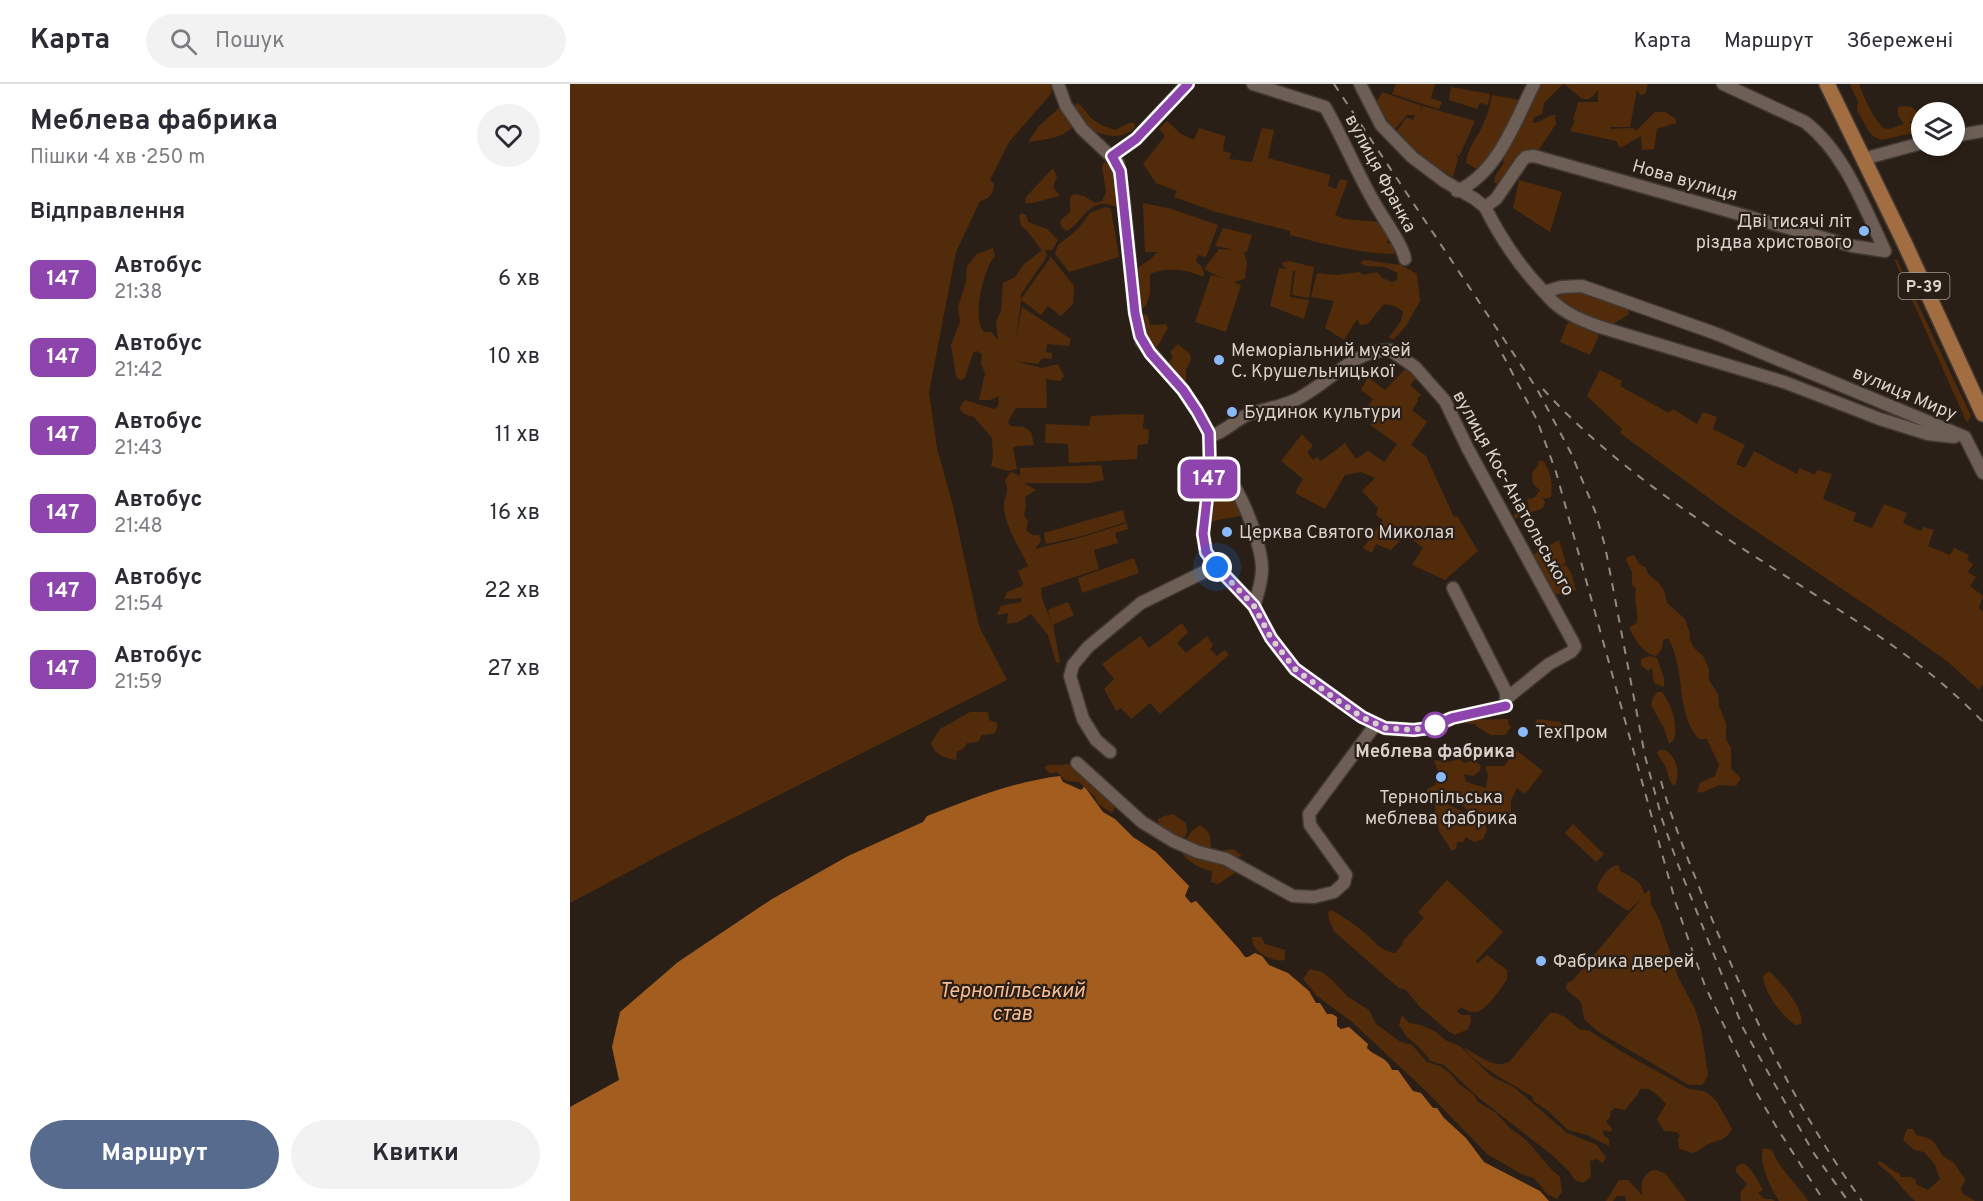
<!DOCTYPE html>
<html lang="uk">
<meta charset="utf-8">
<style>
:root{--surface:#fff;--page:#f2f2f3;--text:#2b2b33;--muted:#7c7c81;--line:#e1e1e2;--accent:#566b8d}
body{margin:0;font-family:Overpass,sans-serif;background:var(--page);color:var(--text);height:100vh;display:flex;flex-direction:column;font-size:22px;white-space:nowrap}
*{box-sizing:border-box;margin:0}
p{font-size:20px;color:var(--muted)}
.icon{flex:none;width:33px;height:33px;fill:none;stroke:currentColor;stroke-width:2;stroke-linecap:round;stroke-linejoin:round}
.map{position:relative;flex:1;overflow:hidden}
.drawer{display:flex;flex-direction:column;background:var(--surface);width:570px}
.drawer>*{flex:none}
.badge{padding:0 12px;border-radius:9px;font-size:21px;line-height:39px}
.buttons{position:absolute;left:1341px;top:18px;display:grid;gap:12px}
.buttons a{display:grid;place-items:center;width:54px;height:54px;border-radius:50%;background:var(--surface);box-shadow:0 3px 9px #0003;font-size:30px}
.you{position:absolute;width:30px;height:30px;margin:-15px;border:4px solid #fff;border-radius:50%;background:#1a73e8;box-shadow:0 0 0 9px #1a73e833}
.map>.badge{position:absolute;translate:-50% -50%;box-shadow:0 0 0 3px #fff}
h2{padding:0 30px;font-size:22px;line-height:54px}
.round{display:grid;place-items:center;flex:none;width:63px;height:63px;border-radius:32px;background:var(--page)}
.overview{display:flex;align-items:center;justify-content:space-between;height:102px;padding:0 30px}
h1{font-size:28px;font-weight:700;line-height:45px}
.primary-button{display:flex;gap:12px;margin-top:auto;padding:12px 30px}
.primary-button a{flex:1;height:69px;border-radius:36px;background:var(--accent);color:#fff;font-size:24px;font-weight:700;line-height:69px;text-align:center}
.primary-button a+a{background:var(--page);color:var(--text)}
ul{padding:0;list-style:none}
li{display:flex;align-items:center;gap:18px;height:78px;padding:0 30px}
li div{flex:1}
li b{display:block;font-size:22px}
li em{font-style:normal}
li .badge{min-width:66px;font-weight:700;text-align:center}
header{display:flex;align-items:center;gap:36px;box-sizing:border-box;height:84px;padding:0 30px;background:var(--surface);border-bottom:2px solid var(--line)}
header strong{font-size:28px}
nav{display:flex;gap:33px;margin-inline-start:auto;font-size:21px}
.search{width:420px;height:54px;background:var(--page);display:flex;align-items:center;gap:15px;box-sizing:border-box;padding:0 21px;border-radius:33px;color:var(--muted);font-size:22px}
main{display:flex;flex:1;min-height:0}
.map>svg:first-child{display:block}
</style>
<header>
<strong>Карта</strong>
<div class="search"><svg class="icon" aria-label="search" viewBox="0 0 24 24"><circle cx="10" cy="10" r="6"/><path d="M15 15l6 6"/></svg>Пошук</div>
<nav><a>Карта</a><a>Маршрут</a><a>Збережені</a></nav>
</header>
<main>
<section class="drawer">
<div class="overview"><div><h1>Меблева фабрика</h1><p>Пішки · 4 хв · 250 m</p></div><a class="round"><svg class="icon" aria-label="heart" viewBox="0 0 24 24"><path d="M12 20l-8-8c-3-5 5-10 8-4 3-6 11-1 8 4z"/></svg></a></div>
<h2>Відправлення</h2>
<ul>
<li><span class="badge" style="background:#8e44ad;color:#fff">147</span><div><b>Автобус</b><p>21:38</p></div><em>6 хв</em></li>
<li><span class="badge" style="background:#8e44ad;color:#fff">147</span><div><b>Автобус</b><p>21:42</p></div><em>10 хв</em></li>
<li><span class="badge" style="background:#8e44ad;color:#fff">147</span><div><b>Автобус</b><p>21:43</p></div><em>11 хв</em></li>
<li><span class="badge" style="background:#8e44ad;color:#fff">147</span><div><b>Автобус</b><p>21:48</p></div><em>16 хв</em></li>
<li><span class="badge" style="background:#8e44ad;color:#fff">147</span><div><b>Автобус</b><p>21:54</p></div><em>22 хв</em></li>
<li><span class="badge" style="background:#8e44ad;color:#fff">147</span><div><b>Автобус</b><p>21:59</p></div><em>27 хв</em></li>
</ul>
<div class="primary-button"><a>Маршрут</a><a>Квитки</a></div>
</section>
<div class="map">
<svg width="1413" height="1117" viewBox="0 0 1413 1117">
<rect width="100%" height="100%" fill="#2a1f16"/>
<!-- green -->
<path fill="#522c0a" d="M0 0H482L484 2 480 11 439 58 420 96 424 100C424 108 419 116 410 117L386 168 359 308 367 364 383 422 409 542 437 596 92 770 0 819Z
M826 0H865L861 14 872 18 869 25 822 10Z
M967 0H1078L1075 10 1070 11 1067 6 1060 43H1040L1041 45 1063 44 1066 47 1085 28H1095L1106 35V39L1087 45 1084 65 1072 66 1071 52 1050 64 1046 57 1000 47 1005 37 1003 36 1008 18H1028V6C1013 26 1010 9 993 0L974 19 972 30 964 33 963 39C971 39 977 31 985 31L986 40 968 67 949 72 947 96 935 105 924 98 926 90 933 81 936 62Z
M1280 0H1289C1292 9 1306 40 1314 44 1320 47 1328 41 1334 40L1328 31V23C1340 21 1344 22 1349 33L1338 39 1351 41V47L1312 56 1304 53 1298 46 1287 26 1288 18Z
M881 3 920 10 918 21 910 19 907 25 879 16Z
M812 8 852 22 849 30 853 22 905 37 889 73 885 68 888 75 883 93 853 74 826 48 837 33 843 36 845 31H837L824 46 806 19Z
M922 11 950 16 927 61 909 86 896 79C897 66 906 55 912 43 917 33 920 22 922 11Z
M506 19C514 22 515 28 521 34 528 40 536 43 545 46L559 39H564L565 44C551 56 539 52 522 47L504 23Z
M489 24 494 25 504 40C497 54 473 56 458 58L469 42Z
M597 37 611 50 624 56 629 44 655 52 653 67 661 69 659 75 682 78 692 44 704 46 698 74 760 91 758 102 766 105 770 95 778 97 765 131 774 135 810 138 819 154 816 159 824 160V170C788 169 754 160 720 151V147L646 128 604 113 607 107 586 99 573 80 595 52 589 45Z
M535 78 543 81 550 122C544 123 536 119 530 120 514 124 509 142 496 147L491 142 490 137 500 128V113L504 110 514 112 525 119 532 117 536 108 532 82Z
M483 84 487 93 483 103 490 112C477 114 468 120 455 119L456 113Z
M949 96 992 108 980 148 943 124Z
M573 119 598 124 648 141 636 173 628 171 626 177 632 183 634 189 633 193C618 185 595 183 580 190V209L576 221 572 225 566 223 569 209 567 186C573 177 580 179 587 168H575Z
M535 123 541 125 549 173 499 188 485 170 488 161 508 145 520 129Z
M452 129 456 131 458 138 477 145 488 156 482 166H475L477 171 474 177 451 210V215L481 173 504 202 503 220 491 232 478 222 471 231 451 216 446 256 452 223 501 255 499 262 477 260 476 268 482 269V275L472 274 468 280 444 277 472 284 488 280 494 292 490 297 476 295 477 324H446L438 338 440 342 454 343 461 348 464 361 447 362 443 364 447 385 438 387 421 382 423 372 422 354 404 333 394 330 389 324 395 316 424 325 428 322 429 312 420 316H409L415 289 411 280 412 270 407 267 403 269 395 294 390 296 386 292 381 261 390 238 388 223 396 198 397 182 407 170 423 164 425 172C414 183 401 236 414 248H421L428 256 426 237 431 227 433 199 445 193 454 180 472 166C464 158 460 147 451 142L449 131Z
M653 144 682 151 677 168H674L677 179 675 195 664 198 671 201 656 248 625 238 641 191 652 194 634 185 649 165 666 166 645 162Z
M1324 175 1327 176 1401 332 1397 339Z
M794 176 831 181 847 190 850 217 836 242 824 255 819 254 820 252 831 237 833 228C829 224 820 219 813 221L798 240 790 241 787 235 774 256 755 244 764 217 741 213 747 189 767 191 789 188 794 191 807 188 812 194 822 198 827 196 828 189 815 183 796 182 790 179Z
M719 177 744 183 739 214 722 211 725 187H723L720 213 739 216 734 235 700 222 709 184 717 185 711 179Z
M990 207H1021L1056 220 1059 230 1043 240 1028 238 989 215Z
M575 230 578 232 580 241 596 240 598 244 587 263H583L575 257 572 232Z
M998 238 1029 251 1020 271 990 258Z
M608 260 620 270 621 275 616 286V299L613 300 600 283 599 278 603 273 600 268Z
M839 281 849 291 840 301 851 311 847 315 848 317 842 326 857 338 841 361 856 372 884 433 887 432 908 467 875 496 842 481 853 464 836 450 821 466 806 460 802 469 793 464 813 436 806 431 808 424 792 407 805 394 791 388 775 391 755 425 725 409 733 395 711 377 732 350 743 362 737 368 743 376 747 373 751 377 775 359 786 375 798 367 814 378 827 360 800 341 806 331 797 324 803 315 791 306 798 293 815 306Z
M1030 286 1052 297 1050 302 1099 329 1103 325 1127 340 1133 328 1147 333 1143 345 1175 361 1166 380 1175 384 1184 367 1227 390 1229 384 1245 391 1247 386 1262 390 1253 415 1286 429 1283 437 1302 444 1314 420 1337 429 1333 439 1351 447 1353 443 1364 446 1358 462 1380 471 1384 464 1399 471 1397 476 1403 480 1398 488 1406 493 1400 502 1413 512 1409 524 1413 528V600L1409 606 1378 578 1342 552 1162 431 1050 349 1052 345 1017 312Z
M556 330 574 331 573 344 579 346 578 360 568 361 567 375 499 379 498 360 475 359 476 340 519 342 521 332Z
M967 377H973C981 387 983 400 981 413L976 415 972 413 975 418 973 424 944 435 945 430 959 423 957 415 964 414 970 406 963 400 962 389 969 380Z
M531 381 534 396 520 399H454L466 406 455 413 456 423 454 431 458 438 456 446 462 451H469L471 457 465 465 513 453 557 439 558 445 545 449 548 459 524 466 529 485 471 504 472 515 482 539 478 526 498 518 504 531 483 541 490 578 486 579 478 551 461 530 448 538 437 540 438 529 427 531 431 522 451 518 452 514 434 515 437 508 452 502 453 499 448 487 458 482C450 463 436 445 434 424 433 411 441 412 435 396L441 388 450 392V384Z
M650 388 675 431 638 438 645 390Z
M553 426 556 438 512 452 476 460 474 449Z
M989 456 996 479 989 482 996 481 1001 489 1006 506 989 510 981 508 962 471Z
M1064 471 1069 480 1075 483 1079 491 1088 498 1094 506 1097 519 1115 535 1120 550V556L1124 564 1133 572 1139 585V596L1148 610 1149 622 1156 639V655L1161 664V685L1171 694 1166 702 1149 701 1131 709 1127 707 1130 699 1145 692 1149 681 1137 655H1129C1105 630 1116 583 1098 554L1093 556 1092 565 1086 572C1072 569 1064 554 1059 543L1067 539C1069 527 1063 517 1066 504L1062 501V488L1056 476 1058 473Z
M564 474 569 489 512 509 508 494Z
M612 539 618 548 607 559 616 569 637 552 643 561 640 565 647 572 655 566 659 571 590 630 580 619 561 635 551 624 546 627 534 605 544 595 532 580 570 552 579 564Z
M1080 572 1087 574 1094 594V603L1084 599 1082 584 1078 587 1071 581V575Z
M1087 608H1092C1102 621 1108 640 1104 656L1099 660 1094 644 1081 621 1083 614Z
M400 628H418L419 636 427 639V645L424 650 412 651 408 658 397 659 394 664 387 668 386 676C375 674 364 670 361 659L370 645Z
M938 635 939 642H942L935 651H921L906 642V640L893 639V636Z
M967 635 989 638 1003 646 995 645C987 659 972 651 965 640Z
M1092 665C1106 669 1112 691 1104 702 1097 695 1099 689 1095 682 1092 676 1089 674 1087 668Z
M946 666 973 687 955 710 947 704 941 716V727C936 734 933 732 925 735 902 741 897 718 876 712 870 710 863 711 857 709V705L865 701 869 690 864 676 879 678 889 675 894 679 904 676 911 682 909 688 903 692 894 690 896 698 916 704 918 691 915 682H934Z
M497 680 505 682 531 703 535 713 547 720 542 729 528 720 525 713 509 698 496 697 487 688 480 690 474 683C481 679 489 683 497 680Z
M865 719 871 722 875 720C884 722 890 728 899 729L909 739 915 740 917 746 913 755 904 758 896 753 893 758H887L886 765 881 767C878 760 874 755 870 749 868 745 864 724 865 719Z
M603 730 616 739 617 748 613 757 590 745 588 735 594 732Z
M1003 740 1034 770 1026 778 995 749Z
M630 741C642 750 640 751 641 764L644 768 663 765 672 772 659 775 667 783 665 789 648 800 641 798 642 787C631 785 613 776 610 764L622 747Z
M1049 781 1050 787C1061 793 1072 797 1074 810L1080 806 1081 820 1090 837 1108 893 1125 925 1131 945 1138 991 1134 999 1131 1001H1119L1027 947 1014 935 1011 918 996 905 997 899 1003 896 1072 814 1058 827 1028 807 1027 803C1031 794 1038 782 1049 781Z
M877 796 933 848 906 877 908 879 917 871 937 886V895C932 903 916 927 906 928 900 929 896 926 891 923L887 927 891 931H900L901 937 898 945 885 951 878 947 850 923 836 906 829 904 817 894 764 847 759 836 758 828 761 826C774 833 786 841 797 851 807 860 811 867 825 869L833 860 832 858 854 834 848 828Z
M682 853H691L695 860 715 866V876C703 879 680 867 682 853Z
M740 885 752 888 762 896 778 913 799 926 806 940 829 957 842 961 857 978 870 982 881 990 889 1000 903 1010 908 1018 926 1029 940 1044 956 1056 982 1086 990 1093 992 1108 987 1115 977 1110 964 1094 953 1091 917 1070 857 1008 782 938 747 912 733 895Z
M1199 887C1210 897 1235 925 1231 940L1226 941C1212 933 1194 908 1193 892Z
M980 929H986L995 933 1009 945 1020 947 1054 969 1119 1005 1133 1007 1139 1010 1147 1018 1162 1045C1157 1055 1150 1056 1141 1059 1134 1062 1129 1067 1123 1069L1109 1065 1108 1055 1110 1051 1107 1048 1094 1047 1087 1035 1096 1020C1088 1012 1082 1003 1070 1005 1067 1014 1060 1018 1055 1026L1044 1024 1041 1027 1040 1034 1036 1037 1042 1045 1041 1048 1033 1046 1034 1052 1039 1055V1062L1017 1051 998 1046 977 1026 963 1017V1013C939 998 912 986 893 963 907 970 925 987 940 977Z
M832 931 839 939 851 941 866 948 875 956 890 962 921 992 945 1004 997 1049 1027 1061 1036 1074 1032 1079 1027 1075 1020 1077 1021 1093 1013 1099 1005 1096 998 1086 982 1071 909 1014 874 981 861 977 848 962 837 953 829 941Z
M1337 1045H1343L1346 1051C1366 1056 1362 1055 1372 1071 1376 1075 1381 1076 1384 1079 1389 1085 1390 1090 1396 1095L1391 1104 1392 1109 1405 1117H1345C1337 1110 1331 1102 1324 1094 1319 1088 1313 1085 1308 1080L1309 1077C1317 1080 1321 1087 1329 1089L1331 1093H1341L1346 1096V1100L1358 1106 1370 1095 1365 1081 1354 1068 1344 1066 1333 1056Z
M1193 1064 1202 1066C1210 1086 1226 1099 1238 1117H1209C1201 1104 1188 1079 1193 1064Z
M1172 1079C1180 1081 1189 1098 1193 1106L1188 1109 1195 1115H1202L1205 1117H1171L1170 1109 1177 1100 1166 1088V1083Z
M1086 1086 1096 1090 1116 1117H1056L1055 1112H1047L1043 1117H1036L1049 1096H1058L1073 1112C1070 1101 1071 1096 1080 1087Z"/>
<!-- water -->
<path fill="#a35d1f" d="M490 692 493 698 511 706 514 703 517 706 533 728 545 735 563 753 586 768 619 802 615 812 621 819 626 817 669 865 675 873H678L685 869 692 872 699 881 718 889 739 907 746 919H750L757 930H762L767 933V942L771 945 779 943 798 960 797 964C805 973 817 972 822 986H828L843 1007 851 1009 863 1024H867L874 1034 896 1054 914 1078 970 1107 979 1117H0V1023L49 996 42 963 50 928 108 878 202 815 278 772 353 738 357 732C402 715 441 698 490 692Z"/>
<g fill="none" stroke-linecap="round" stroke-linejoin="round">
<!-- minor casing -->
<g stroke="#423833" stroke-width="15">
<path id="minor" d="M488 0 496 22 512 45 548 79 554 119 565 229 572 258 613 306 627 327 639 349 640 388 633 450 636 468 647 483 684 522 701 554 725 585 792 633 815 644 844 646 859 644 882 634 936 622V608L883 504
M683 0 755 23C773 54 786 87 804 118 812 133 833 161 835 175
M790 0 811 41 842 73 874 97 905 115 915 123
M1153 0 1235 38C1275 69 1294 123 1315 167
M1384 52 1413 47
M542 72 566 55 617 0
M1293 75 1352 59
M887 107C928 89 945 37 964 0
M1315 167 1282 162 964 72 956 73 952 77 926 115 915 123C931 155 949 182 974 208L991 203 1012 202 1147 250 1395 353
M974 208C989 227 1008 235 1030 243L1214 298 1310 335 1358 350 1384 353
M639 352C652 350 663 338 675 332 690 325 708 324 723 317 757 302 781 266 820 266L845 283 875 317 898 365 1003 558 1005 563 1001 568 979 580 937 614
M1395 353 1413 389
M639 378C666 386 692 459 692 485 692 498 688 509 684 522
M540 668 526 656 513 635 500 592 503 581 518 563 571 519 646 482
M507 679 572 738 603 757 628 768 656 775 723 812 744 813 764 808 774 799 776 791 740 741 739 730 806 640"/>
</g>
<!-- major casing -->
<g stroke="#423833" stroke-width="18">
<path id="major" d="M1257 0 1334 158 1413 330"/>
</g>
<!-- minor -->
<use href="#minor" stroke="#6d5f56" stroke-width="12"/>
<!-- major -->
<use href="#major" stroke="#a26d40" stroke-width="15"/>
<!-- rail -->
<path stroke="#928982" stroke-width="2" stroke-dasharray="8 8" stroke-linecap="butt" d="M764 0 967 305 1001 369 1025 427 1035 462 1075 672 1092 735 1107 778 1173 944 1243 1068 1278 1117
M925 256 967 336 986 388 1106 820 1121 863 1135 902 1185 1006 1207 1044 1254 1117
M973 305C1046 386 1143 446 1236 505 1298 544 1362 584 1413 638
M1091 697C1102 737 1118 775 1133 813 1176 920 1225 1024 1292 1117"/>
</g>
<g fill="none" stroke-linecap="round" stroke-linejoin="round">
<!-- line casing -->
<g stroke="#fff" stroke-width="14">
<path id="line" d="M618 0 566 55 542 72 550 87 565 229 570 252 580 269 613 306 627 327 639 349 640 388 633 450 636 468 647 483 684 522 701 554 725 585 792 633 815 644 844 646 859 644 882 634 936 622"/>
</g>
<!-- line -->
<use href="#line" stroke="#8e44ad" stroke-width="9"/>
<!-- walk -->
<path stroke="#d8d0cb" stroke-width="6" stroke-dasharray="0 10.8" d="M647 483 684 522 701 554 725 585 767 616 792 633 815 644 844 646 865 641"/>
</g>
<!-- markers -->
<g fill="#8abafc" stroke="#2a1f16" stroke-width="2">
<circle cx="1294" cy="147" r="6"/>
<circle cx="649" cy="276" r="6"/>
<circle cx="662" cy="328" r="6"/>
<circle cx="657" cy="448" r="6"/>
<circle cx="953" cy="648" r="6"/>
<circle cx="871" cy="693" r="6"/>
<circle cx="971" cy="877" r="6"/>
</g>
<circle fill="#fff" stroke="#8e44ad" stroke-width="3" cx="865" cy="641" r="12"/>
<g text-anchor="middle" stroke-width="4.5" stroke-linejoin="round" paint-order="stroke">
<!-- shield labels -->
<rect fill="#2a1f16" stroke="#a49b95" stroke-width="1.5" x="1328.5" y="189" width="51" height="26" rx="4.5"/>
<g font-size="16" font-weight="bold" fill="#d8d0cb">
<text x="1354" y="208">Р-39</text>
</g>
<!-- street labels -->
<g font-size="18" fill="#d8d0cb" stroke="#2a1f16">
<text transform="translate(811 89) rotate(62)" y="6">вулиця Франка</text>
<text transform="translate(1115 96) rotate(16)" y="6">Нова вулиця</text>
<text transform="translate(1335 309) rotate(23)" y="6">вулиця Миру</text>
<text transform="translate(944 409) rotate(61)" y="6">вулиця Кос-Анатольського</text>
</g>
<!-- poi labels -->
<g font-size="18" fill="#d8d0cb" stroke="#2a1f16" text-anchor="start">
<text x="1282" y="143" text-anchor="end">Дві тисячі літ<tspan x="1282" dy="21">різдва христового</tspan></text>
<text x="661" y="272">Меморіальний музей<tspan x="661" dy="21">С. Крушельницької</tspan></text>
<text x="674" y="334">Будинок культури</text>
<text x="669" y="454">Церква Святого Миколая</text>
<text x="965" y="654">ТехПром</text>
<text x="871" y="719" text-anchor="middle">Тернопільська<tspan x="871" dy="21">меблева фабрика</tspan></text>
<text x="983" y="883">Фабрика дверей</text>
</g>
<!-- stop labels -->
<g font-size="18" font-weight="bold" fill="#d8d0cb" stroke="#2a1f16">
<text x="865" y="673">Меблева фабрика</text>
</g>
<!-- water labels -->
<g font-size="20" font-style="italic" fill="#f9be93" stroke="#2a1f16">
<text x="442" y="913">Тернопільський<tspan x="442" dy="23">став</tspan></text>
</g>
</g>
</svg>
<div class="buttons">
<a><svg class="icon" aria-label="layers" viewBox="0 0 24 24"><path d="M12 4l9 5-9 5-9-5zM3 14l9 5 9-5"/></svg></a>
</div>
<div class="you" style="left:647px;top:483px"></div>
<b class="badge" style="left:639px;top:395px;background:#8e44ad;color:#fff">147</b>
</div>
</main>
